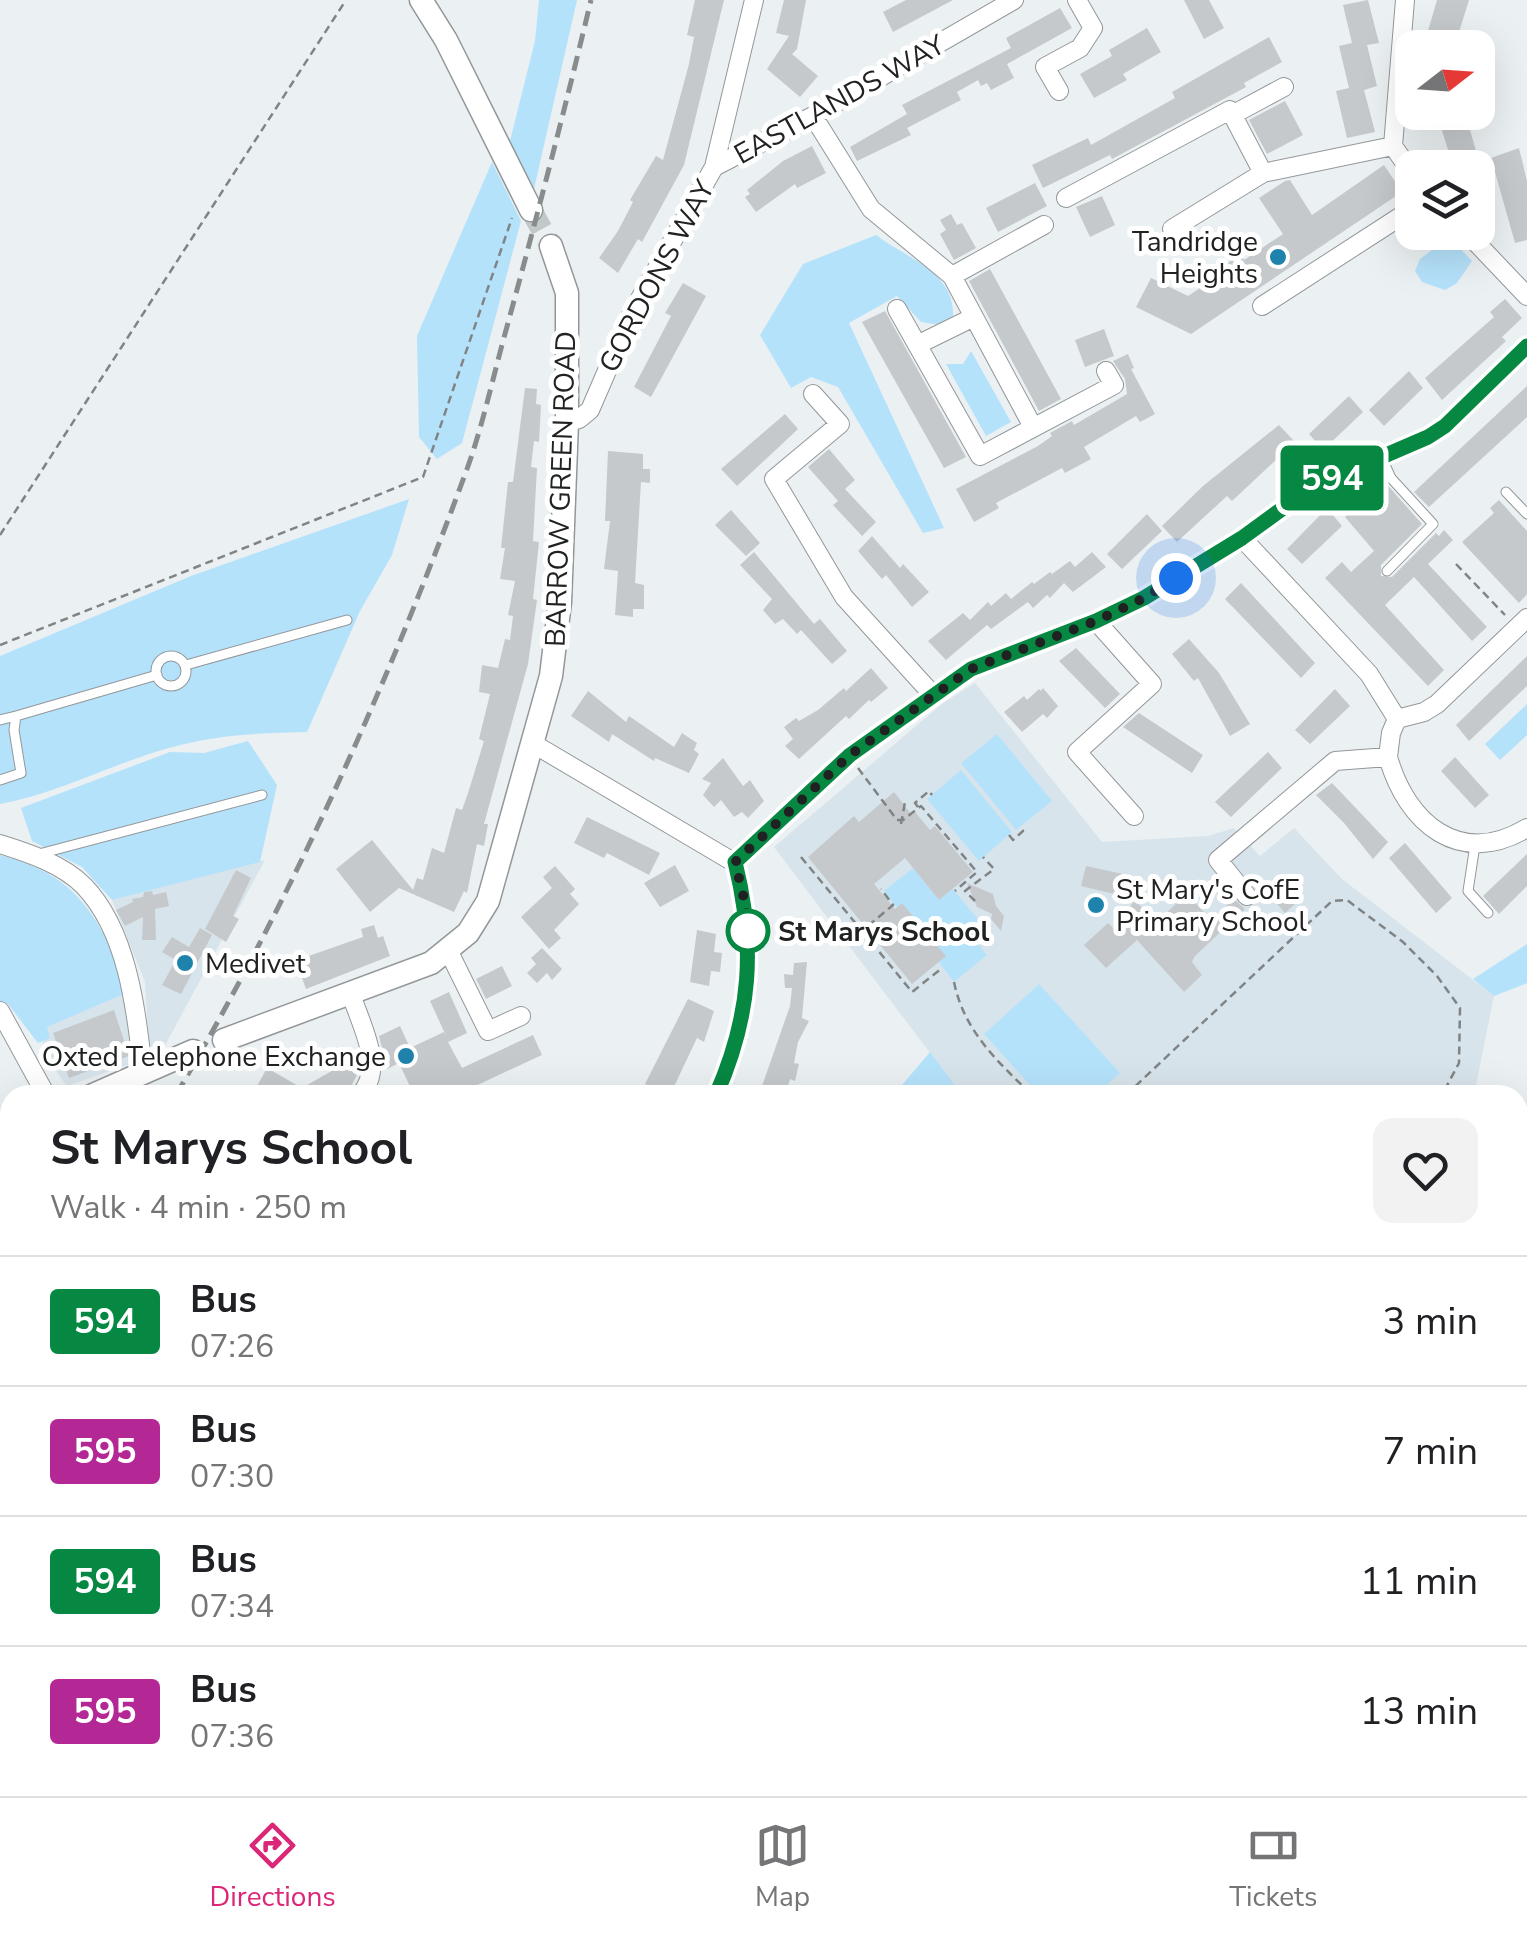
<!DOCTYPE html>
<meta charset="utf-8">
<style>
:root{--surface:#fff;--page:#f2f2f2;--text:#202124;--muted:#757577;--line:#e0e0e0;--accent:#db2777}
body{margin:0;font-family:"Nunito Sans",sans-serif;background:var(--page);color:var(--text);height:100vh;display:flex;flex-direction:column;font-size:38px;white-space:nowrap}
*{box-sizing:border-box;margin:0}
p{font-size:32px;color:var(--muted)}
.icon{flex:none;width:55px;height:55px;fill:none;stroke:currentColor;stroke-width:2;stroke-linecap:round;stroke-linejoin:round}
.map{position:relative;flex:1;overflow:hidden}
.details{position:absolute;left:0px;top:1085px;width:1528px;height:712px;display:flex;flex-direction:column;background:var(--surface);border-radius:30px 30px 0 0;box-shadow:0 10px 40px #0002}
.details>*{flex:none}
.badge{padding:0 20px;border-radius:8px;font-size:35px;line-height:65px}
.needle{width:65px;rotate:73deg}
.buttons{position:absolute;left:1395px;top:30px;display:grid;gap:20px}
.buttons a{display:grid;place-items:center;width:100px;height:100px;border-radius:20px;background:var(--surface);box-shadow:0 10px 40px #0002;font-size:50px}
.you{position:absolute;width:50px;height:50px;margin:-25px;border:8px solid #fff;border-radius:50%;background:#1a73e8;box-shadow:0 0 0 15px #1a73e833}
.map>.badge{position:absolute;translate:-50% -50%;box-shadow:0 0 0 5px #fff}
.round{display:grid;place-items:center;flex:none;width:105px;height:105px;border-radius:20px;background:var(--page)}
.head{display:flex;align-items:center;justify-content:space-between;height:170px;padding:0 50px}
h1{font-size:48px;font-weight:700;line-height:75px}
ul{padding:0;list-style:none}
li{display:flex;align-items:center;gap:30px;height:130px;padding:0 50px;border-top:2px solid var(--line)}
li div{flex:1}
li b{display:block;font-size:38px}
li em{font-style:normal}
li .badge{min-width:110px;font-weight:700;text-align:center}
.tabs{display:flex;justify-content:space-around;align-items:center;height:140px;border-top:2px solid var(--line);background:var(--surface);font-size:28px;color:var(--muted)}
.tabs a{display:grid;justify-items:center;gap:5px}
.tabs .on{color:var(--accent)}
.map>svg:first-child{display:block}
</style>
<div class="map">
<svg width="1527" height="1796" viewBox="0 0 1527 1796">
<rect width="100%" height="100%" fill="#ebf0f2"/>
<!-- built -->
<path fill="#d8e4eb" d="M975 683 1102 842 1208 836 1234 828 1260 856 1294 828 1342 879 1494 996 1474 1095H962L774 847 943 703Z
M265 860 162 1051 149 1045 145 982 112 900Z
M131 991 133 1063 67 1086 41 1051 46 1027Z
M10 1426V1754L7 1753 0 1764V1439Z
M640 1788H1401L1404 1796H618Z"/>
<!-- green -->
<path fill="#b5e2fb" d="M539 0H577L534 189 510 141 535 41Z
M492 162 521 221 462 443 437 459 419 437 417 336Z
M876 235C906 258 955 272 953 316L940 325 921 322 897 296 849 323 944 528 923 533 838 387 811 377 791 388 760 335 803 264Z
M1449 237 1472 261 1457 283 1445 290 1422 282 1415 271 1420 259Z
M971 351 1011 422 986 436 946 364H963Z
M409 499 392 555 360 611 307 732C260 733 213 735 169 748 111 764 59 793 0 804V656L191 576Z
M1527 704V735L1500 760 1485 744Z
M997 734 1052 801 1016 830 961 763Z
M248 741 277 785 260 862 112 900 82 867 32 841 21 808 170 752 204 753Z
M961 770 1012 832 979 861 927 799Z
M0 855C82 876 98 919 131 991L47 1027 50 1038 38 1043 8 1004 0 1001Z
M913 868 939 900 953 889 990 934 978 944 987 955 954 982 884 891Z
M1527 944V983L1494 996 1473 979Z
M1039 984 1120 1073 1095 1095H1039L984 1034Z
M930 1052 962 1095H895L897 1091Z
M1518 1280 1527 1307V1710L1518 1718Z
M1025 1788H1261L1262 1796H1027Z"/>
<!-- building -->
<path fill="#c5c9cc" d="M695 0H724L684 165 642 242 638 239 618 273 599 258 618 231 633 202 630 200 656 156 663 160 689 64 694 37 687 35Z
M784 0H806L797 49 792 54 818 76 800 97 767 69 789 36 776 33Z
M906 0H953L893 32 883 12Z
M1184 0H1209L1224 28 1204 39Z
M1368 0 1379 43 1367 45 1377 86 1364 90 1375 132 1347 138 1336 91 1349 88 1339 46 1352 43 1343 5Z
M1437 0H1469L1454 48H1423Z
M1060 8 1072 28 1007 64 1014 78 991 90 987 83 981 86 978 80 957 92 961 100 907 128 911 135 857 161 850 147 907 114 902 105 1011 48 1006 38Z
M1147 28 1161 52 1123 74 1127 80 1094 98 1080 74 1112 56 1109 50Z
M1269 37 1282 62 1244 83 1246 87 1112 159 1110 155 1043 188 1032 165 1088 138 1091 145 1175 98 1172 92Z
M1285 101 1303 135 1267 154 1249 120Z
M1436 112H1465L1476 151 1451 159Z
M812 146 826 173 797 188 795 184 756 212 745 197 750 194 747 190 783 161Z
M1519 148 1527 181V240L1515 243 1491 158Z
M1384 165 1402 192 1191 334 1136 307 1151 278 1188 296 1229 269 1226 264 1241 254 1244 260 1283 234 1259 198 1285 181 1290 180 1312 215Z
M1035 183 1047 206 998 232 986 208Z
M1102 196 1115 225 1090 237 1076 207Z
M951 214 957 225 962 223 976 248 954 260 940 234 946 230 940 220Z
M990 269 1061 399 1039 411 969 281Z
M683 283 706 296 651 397 634 387 671 316 665 313Z
M1505 299 1522 318 1502 337 1506 341 1442 400 1425 378 1494 317 1490 312Z
M885 311 966 457 944 468 862 322Z
M1104 329 1114 356 1085 367 1075 340Z
M1128 354 1134 368 1131 369 1155 414 1140 422 1136 416 1084 447 1091 459 1065 473 1062 468 996 503 999 508 974 522 956 489 1038 446 1052 436 1050 433 1072 421 1074 425 1127 394 1125 379 1113 361Z
M1409 371 1423 388 1384 426 1369 410Z
M1527 386V417L1429 507 1414 492Z
M525 388 537 389 536 404 541 405 539 442 534 441 531 467 537 468 533 541 539 542 533 599 537 600 528 664 484 824H488L484 846 477 844 467 893 464 891 454 912 399 888 370 912 336 869 372 840 413 890 417 878 423 880 432 848 444 853 456 808 462 810 469 790 484 741 479 739 490 694 479 692 482 665 498 668 505 639 510 640 513 616 508 615 515 581 500 579 505 548H501L508 482H513Z
M1349 396 1363 412 1323 450 1309 434Z
M785 414 798 429 737 486 721 469Z
M1279 425 1295 442 1232 501 1227 496 1177 542 1162 526 1203 486Z
M829 449 855 480 845 489 876 522 862 536 833 505 838 501 808 467Z
M608 451 643 454V469H650V483L641 482 635 583 644 585V609H633V617L615 615 618 571 604 569 610 521H605Z
M1383 480 1422 524 1381 565V576L1392 577 1436 533 1439 536 1444 530 1453 540 1428 564 1487 627 1472 641 1414 577 1385 605 1444 670 1428 686 1325 578 1342 562 1351 572 1374 551 1345 517Z
M1499 500 1527 531V594L1519 603 1462 542 1494 513 1490 508Z
M1327 508 1342 526 1302 564 1287 549Z
M731 510 760 543 746 556 715 525Z
M1147 514 1162 531 1122 569 1107 554Z
M872 536 900 568 903 564 929 592 912 607 886 575 882 579 858 551Z
M754 552 814 624 820 619 847 651 832 664 801 630 797 634 783 619 775 624 763 610 772 599 740 565Z
M1092 552 1106 567 1073 592 1064 583 1050 598 1047 595 1033 608 1028 602 991 629 987 625 946 660 928 641 963 613 970 620 988 602 991 606 1006 593 1011 599 1032 582 1034 584 1050 572 1052 574 1070 561 1075 567Z
M1241 583 1315 663 1301 678 1225 599Z
M1189 639 1219 673 1250 724 1230 736 1198 678 1194 681 1172 654Z
M1076 648 1120 694 1105 708 1059 661Z
M1527 656V686L1469 741 1456 725Z
M871 668 888 688 871 702 869 700 849 719 846 716 799 759 785 746 793 739 784 727 796 718 799 721 818 710 844 688 846 691Z
M1043 688 1058 706 1047 718 1043 714 1022 732 1004 712 1024 696 1027 700 1039 689 1041 691Z
M1335 689 1350 706 1310 744 1295 730Z
M588 691 626 722 629 716 674 747 682 733 697 743 694 750 699 754 689 773 655 758 654 761 612 734 609 742 571 716Z
M1139 713 1203 755 1192 773 1123 727Z
M1268 752 1282 768 1231 817 1215 802Z
M1455 757 1489 795 1475 808 1441 771Z
M723 758 743 786 750 780 764 801 748 818 742 812 734 817 721 800 714 807 703 795 711 783 702 779Z
M1332 783 1388 842 1373 859 1344 823 1316 795Z
M894 792 912 815 915 812 930 830 935 826 973 872 939 900 905 858 874 884 895 909 902 903 946 956 912 984 808 857 854 816 859 822Z
M587 817 660 853 649 875 607 853 604 858 574 843Z
M1405 843 1452 898 1436 913 1389 858Z
M1527 854V886L1499 914 1483 896Z
M675 865 689 891 660 907 644 883Z
M555 866 575 889 570 894 579 904 554 930 561 938 549 949 521 917 552 888 543 877Z
M1086 866 1132 876 1127 897 1081 886Z
M236 870 251 878 233 916 239 919 226 942 205 929Z
M1288 881 1303 897 1285 913 1271 897Z
M967 883 993 894 996 906 1004 916 1001 931 991 919 992 914 977 907Z
M152 891 153 895 166 892 169 906 155 909 156 940H142L143 917 125 926 116 910 133 902 132 899 143 897 144 892Z
M1187 894 1211 920 1234 899 1245 909 1195 956 1192 962 1202 975 1184 992 1137 940 1106 968 1084 945 1108 923 1113 928 1135 900 1155 923Z
M374 925 378 938 383 936 390 956 306 989 298 967 303 965 300 959 363 937 361 929Z
M200 928 212 935 181 994 174 991 162 985 176 960 162 952 172 937 189 947Z
M697 930 716 934 714 952 722 953 720 972 711 971 709 986 690 982Z
M542 948 562 969 552 980 547 973 537 983 527 973 536 964 531 958Z
M807 962 802 1018 809 1021 798 1042 794 1063 799 1064 795 1081 790 1079 786 1094 762 1086 790 1006 792 988H785L784 974 793 975 794 963Z
M502 966 512 986 486 999 476 979Z
M449 992 467 1033 448 1042 462 1068 533 1035 542 1055 471 1088 475 1095H414L399 1063 387 1069 379 1036 400 1026 410 1048 444 1032 447 1038 430 1001Z
M688 999 714 1011 704 1042 697 1038 670 1095H665L645 1084Z
M114 1010 129 1056 69 1078 53 1033Z
M349 1061 357 1075 349 1090 340 1095H268L256 1088 267 1068 302 1088Z"/>
<g fill="none" stroke-linecap="round" stroke-linejoin="round">
<!-- tertiary-tunnel -->
<path stroke="#c2c7c8" stroke-width="22" stroke-dasharray="22 11" stroke-linecap="butt" d="M531 210 551 246"/>
<!-- service casing -->
<g stroke="#939799" stroke-width="11">
<path id="service" d="M1381 456 1391 478 1433 524 1387 571
M1506 492 1527 514
M156 671a15 15 0 1 1 30 0a15 15 0 1 1-30 0Z
M186 665 347 620
M0 720 16 716
M0 780 21 773 14 730 16 716 157 675
M1475 845 1468 891 1488 913
M39 854 262 795
M536 1788 539 1796
M587 1788 590 1796
M415 1796 423 1788
M602 1796 617 1790 616 1788
M633 1796 652 1788"/>
</g>
<!-- minor casing -->
<g stroke="#939799" stroke-width="20">
<path id="minor" d="M1405 0 1393 146 1412 173
M1059 91 1045 67 1080 48 1093 28 1077 0
M1232 115 1284 87
M813 116 871 209 952 276 1033 427
M714 167 813 116 1014 0
M1066 198 1230 110 1263 173
M1172 229 1263 173 1393 146
M1466 232 1527 296
M952 276 1044 225
M1262 306 1412 209
M897 309 980 456 1114 385 1106 371
M917 345 974 317
M813 394 840 424 774 479 844 597 933 695
M567 422 579 419 590 410 632 313 714 167 754 0
M1242 538 1369 674 1397 719
M1096 621 1152 684 1077 752 1134 816
M1397 719 1424 712 1437 704 1527 618
M532 743 735 863C756 946 750 1016 716 1095
M1388 757C1407 824 1460 868 1527 828
M0 844C29 853 62 864 84 886 128 932 136 1010 143 1070
M735 863 849 755 971 669 1096 621 1144 599 1242 538 1312 487 1428 437 1445 426 1527 346
M1247 896 1218 860 1335 761 1388 757 1391 733 1397 719
M449 952 488 1031 521 1016
M351 994C361 1026 386 1067 360 1095
M0 1011 46 1095
M0 1148 10 1140
M0 1298 10 1283
M149 1788 151 1796
M383 1788 384 1796"/>
</g>
<!-- tertiary casing -->
<g stroke="#939799" stroke-width="25">
<path id="tertiary" d="M421 0 446 40 531 210
M224 1040 431 963 468 933 488 901 551 676 560 602 567 422V293L551 246
M93 1095 193 1051
M0 1619 10 1608"/>
</g>
<!-- path -->
<path stroke="#808485" stroke-width="2.5" stroke-dasharray="8 5" stroke-linecap="butt" d="M0 535 346 0
M1456 564 1505 615
M0 645 423 477 512 218
M858 768 897 820H903L921 806 977 872 955 891
M918 807 915 803 929 791 932 795
M901 824 905 802
M1009 835 1013 840 1023 831 1020 827
M801 857 862 931 893 905 881 889
M975 901 965 891 994 869 983 857
M863 932 912 992 942 968
M954 982C964 1031 997 1061 1032 1095
M1126 1095 1332 901 1347 900 1403 942 1437 976 1460 1008 1459 1063 1442 1095
M1518 1766 1527 1758
M948 1788 952 1796
M1017 1796 1026 1795
M1484 1796 1493 1788"/>
<!-- service -->
<use href="#service" stroke="#fff" stroke-width="9"/>
<!-- minor -->
<use href="#minor" stroke="#fff" stroke-width="18"/>
<!-- tertiary -->
<use href="#tertiary" stroke="#fff" stroke-width="22"/>
<!-- rail -->
<path stroke="#898c8d" stroke-width="5" stroke-dasharray="15 8" stroke-linecap="butt" d="M176 1095C292 897 388 685 467 469 484 422 494 372 508 323 537 216 565 109 591 0
M0 1390 10 1376"/>
</g>
<g fill="none" stroke-linecap="round" stroke-linejoin="round">
<!-- line casing -->
<g stroke="#fff" stroke-width="22">
<path id="line" d="M716 1095C751 1016 756 946 735 862L850 755 971 669 1096 621 1144 598 1242 538 1312 487 1428 437 1445 426 1527 346"/>
</g>
<!-- line -->
<use href="#line" stroke="#068843" stroke-width="15"/>
<!-- walk -->
<path stroke="#202222" stroke-width="10" stroke-dasharray="0 18" d="M748 931 746 907 735 862 850 755 971 669 1096 621 1144 598 1176 578"/>
</g>
<!-- markers -->
<g fill="#1e82ac" stroke="#fff" stroke-width="4">
<circle cx="1278" cy="257" r="10"/>
<circle cx="1096" cy="905" r="10"/>
<circle cx="185" cy="963" r="10"/>
<circle cx="406" cy="1056" r="10"/>
</g>
<circle fill="#fff" stroke="#068843" stroke-width="5" cx="748" cy="931" r="20"/>
<g text-anchor="middle" stroke-width="10" stroke-linejoin="round" paint-order="stroke">
<!-- street labels -->
<g font-size="28" fill="#202222" stroke="#fff">
<text transform="translate(839 99) rotate(-29)" y="10">EASTLANDS WAY</text>
<text transform="translate(656 276) rotate(-62)" y="10">GORDONS WAY</text>
<text transform="translate(560 489) rotate(-88)" y="10">BARROW GREEN ROAD</text>
</g>
<!-- poi labels -->
<g font-size="28" fill="#202222" stroke="#fff" text-anchor="end">
<text x="1258" y="251">Tandridge<tspan x="1258" dy="32">Heights</tspan></text>
<text x="1116" y="899" text-anchor="start">St Mary's CofE<tspan x="1116" dy="32">Primary School</tspan></text>
<text x="205" y="973" text-anchor="start">Medivet</text>
<text x="386" y="1066">Oxted Telephone Exchange</text>
</g>
<!-- stop labels -->
<g font-size="28" font-weight="bold" fill="#202222" stroke="#fff" text-anchor="start">
<text x="778" y="941">St Marys School</text>
</g>
</g>
</svg>
<div class="buttons">
<a><svg class="needle" viewBox="-14 -14 28 28"><path d="M0-13l5 13h-10z" fill="#e53935"/><path d="M0 13l5-13h-10z" fill="#757577"/></svg></a>
<a><svg class="icon" aria-label="layers" viewBox="0 0 24 24"><path d="M12 4l9 5-9 5-9-5zM3 14l9 5 9-5"/></svg></a>
</div>
<div class="you" style="left:1176px;top:578px"></div>
<b class="badge" style="left:1332px;top:478px;background:#068843;color:#fff">594</b>
<section class="details">
<div class="head"><div><h1>St Marys School</h1><p>Walk · 4 min · 250 m</p></div><a class="round"><svg class="icon" aria-label="heart" viewBox="0 0 24 24"><path d="M12 20l-8-8c-3-5 5-10 8-4 3-6 11-1 8 4z"/></svg></a></div>
<ul>
<li><span class="badge" style="background:#068843;color:#fff">594</span><div><b>Bus</b><p>07:26</p></div><em>3 min</em></li>
<li><span class="badge" style="background:#b32895;color:#fff">595</span><div><b>Bus</b><p>07:30</p></div><em>7 min</em></li>
<li><span class="badge" style="background:#068843;color:#fff">594</span><div><b>Bus</b><p>07:34</p></div><em>11 min</em></li>
<li><span class="badge" style="background:#b32895;color:#fff">595</span><div><b>Bus</b><p>07:36</p></div><em>13 min</em></li>
</ul>
</section>
</div>
<nav class="tabs">
<a class="on"><svg class="icon" aria-label="directions" viewBox="0 0 24 24"><path d="M12 3l9 9-9 9-9-9zM9 14v-3h6M13 9l2 2-2 2"/></svg>Directions</a>
<a><svg class="icon" aria-label="map" viewBox="0 0 24 24"><path d="M3 6l6-2 6 2 6-2v14l-6 2-6-2-6 2zM9 4v14M15 6v14"/></svg>Map</a>
<a><svg class="icon" aria-label="tickets" viewBox="0 0 24 24"><path d="M3 7h18v10H3zM15 7v10"/></svg>Tickets</a>
</nav>
